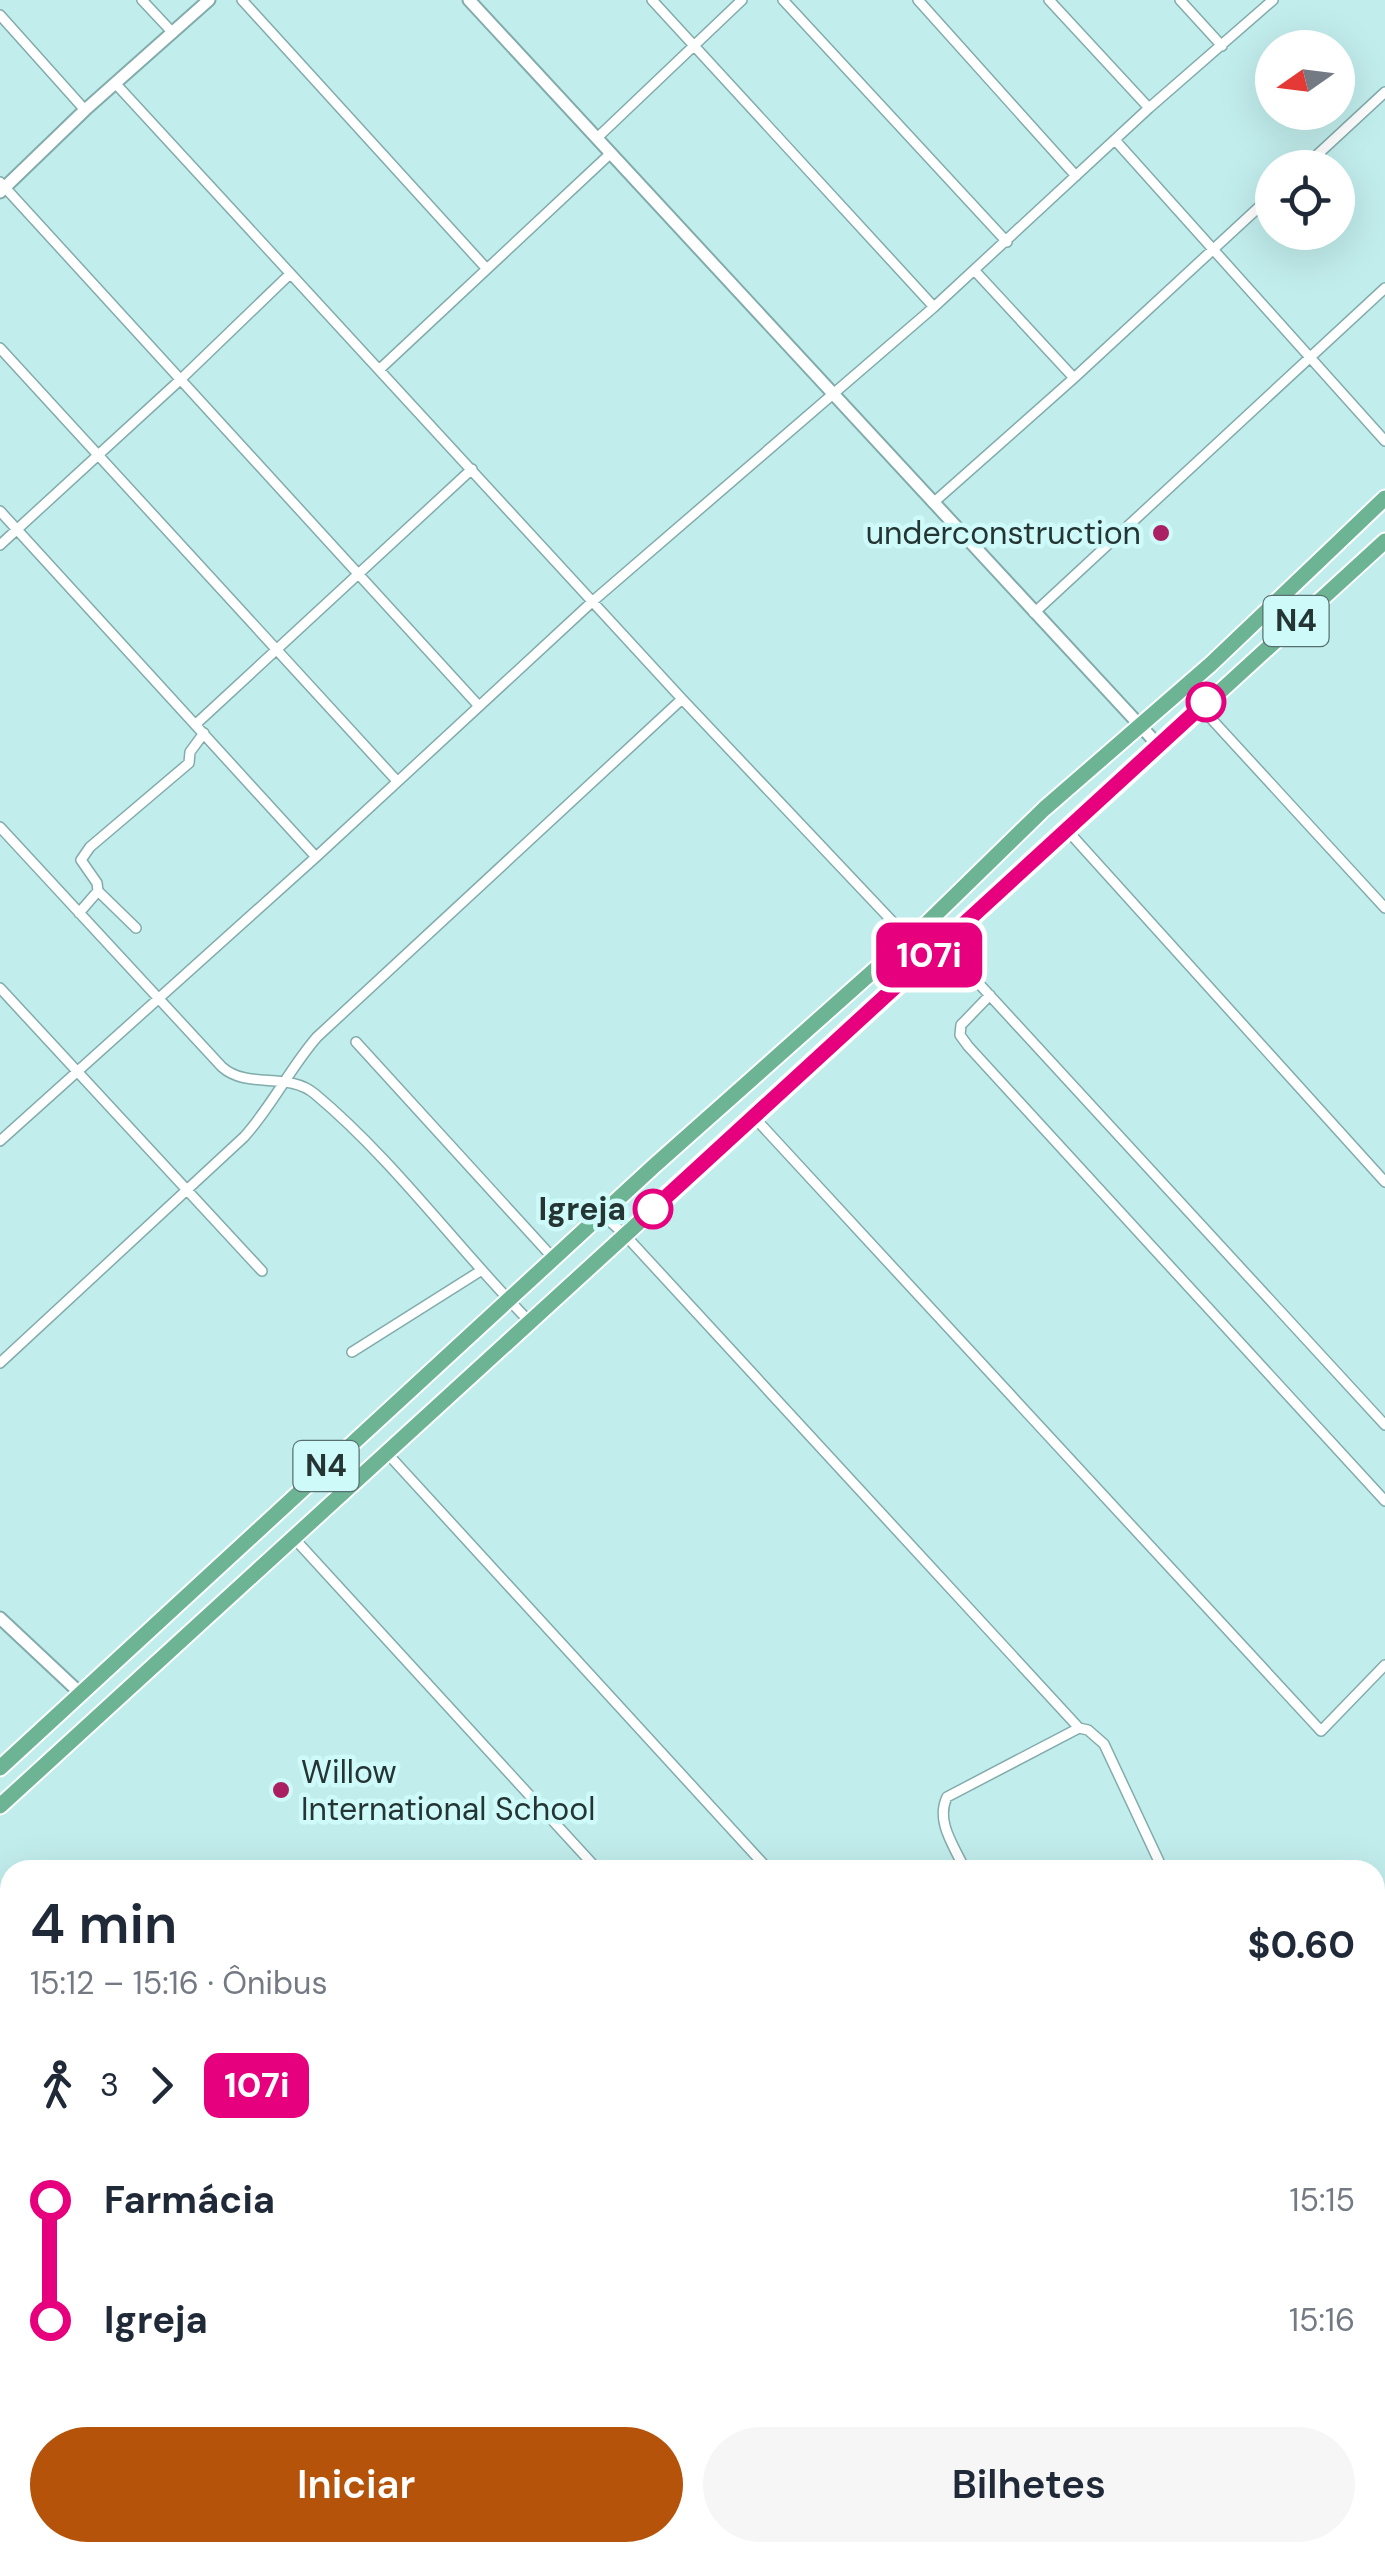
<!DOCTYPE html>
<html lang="pt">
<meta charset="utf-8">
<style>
:root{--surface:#fff;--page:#f6f6f7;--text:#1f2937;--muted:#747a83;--accent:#b45309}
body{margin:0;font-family:"DM Sans",sans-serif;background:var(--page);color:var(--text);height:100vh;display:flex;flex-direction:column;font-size:38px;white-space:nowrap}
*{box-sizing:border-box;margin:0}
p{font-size:32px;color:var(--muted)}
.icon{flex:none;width:55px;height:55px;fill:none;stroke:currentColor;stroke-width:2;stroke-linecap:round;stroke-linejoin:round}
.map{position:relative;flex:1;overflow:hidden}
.drawer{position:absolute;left:0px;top:1860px;width:1385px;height:702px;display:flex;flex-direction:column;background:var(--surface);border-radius:30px 30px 0 0;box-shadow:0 10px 40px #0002}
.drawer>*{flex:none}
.badge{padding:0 20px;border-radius:15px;font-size:35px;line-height:65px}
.needle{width:65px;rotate:256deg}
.buttons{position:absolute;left:1255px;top:30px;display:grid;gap:20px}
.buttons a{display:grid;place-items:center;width:100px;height:100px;border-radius:50%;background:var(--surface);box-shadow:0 10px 40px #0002;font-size:50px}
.map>.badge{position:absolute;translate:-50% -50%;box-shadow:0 0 0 5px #fff}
.legs{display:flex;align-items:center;gap:15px;height:110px;padding:0 30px;font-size:32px}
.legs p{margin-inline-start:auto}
.head{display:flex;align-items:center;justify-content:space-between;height:170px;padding:0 30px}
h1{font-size:55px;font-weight:600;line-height:75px}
.primary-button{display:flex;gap:20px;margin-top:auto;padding:20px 30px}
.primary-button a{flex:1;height:115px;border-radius:60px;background:var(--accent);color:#fff;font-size:40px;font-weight:600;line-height:115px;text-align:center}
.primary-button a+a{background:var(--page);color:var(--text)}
ul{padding:0 30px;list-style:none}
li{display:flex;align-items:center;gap:35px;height:120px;font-size:38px}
li i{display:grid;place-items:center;width:15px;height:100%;margin:0 12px;background:currentColor}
li i::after{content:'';width:25px;height:25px;margin:-12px;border:8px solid;border-radius:50%;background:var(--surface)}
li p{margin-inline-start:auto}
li:first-child i{background:linear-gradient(#0000 50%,currentColor 0)}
li:last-child i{background:linear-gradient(currentColor 50%,#0000 0)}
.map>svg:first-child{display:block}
</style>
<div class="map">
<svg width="1385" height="2561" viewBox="0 0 1385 2561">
<rect width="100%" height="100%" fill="#c1edec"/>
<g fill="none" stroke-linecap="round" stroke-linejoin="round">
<!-- minor casing -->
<g stroke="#82acab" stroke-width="12">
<path id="minor" d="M142 0 173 33
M242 0 486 268
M652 0 934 307
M783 0 1007 242
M918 0 1076 176
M1049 0 1149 108
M1180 0 1222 46
M0 15 85 110
M115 83 682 699 926 957
M597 138 742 0
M1115 140 1385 441
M1303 168 1385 92
M0 182 478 705
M975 271 1074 378
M0 348 397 781
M381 368 611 153
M933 503 1074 378 1272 195
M0 511 316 857
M0 545 180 380 290 274
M1034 613 1385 288
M1183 688 1385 908
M196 724 472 469
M0 827 222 1067C248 1090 288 1071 315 1094 395 1161 457 1248 530 1322
M1067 830 1385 1182
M98 891 136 928
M79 913 98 891 97 883 81 860 90 847 189 763 190 752 204 733
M925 925 1385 1425
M0 988 262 1271
M990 995 961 1025 960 1035 968 1046 1385 1501
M356 1042 554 1259
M753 1116 1321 1731 1385 1665
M0 1141 316 857 593 601 934 307 1149 108 1273 0
M603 1215 625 1235 1079 1728 1088 1730 1104 1744 1163 1870
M352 1352 482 1270
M0 1363 244 1137C272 1106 290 1068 317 1037L682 699
M386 1452 769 1870
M292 1536 598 1870
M965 1870C955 1847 935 1822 947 1797L1079 1728
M0 2011 10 2022
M1375 2294 1385 2283
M1375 2328 1385 2348
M0 2526 10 2537
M24 2552 32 2561
M495 2552 503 2561
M738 2552 746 2561
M1294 2552 1298 2561
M957 2561 966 2552"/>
</g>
<!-- tertiary casing -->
<g stroke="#82acab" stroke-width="15">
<path id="tertiary" d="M469 0 1159 746
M0 192 85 110 209 0
M0 1618 80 1693"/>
</g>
<!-- trunk casing -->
<g stroke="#fff" stroke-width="19">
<path id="trunk" d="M0 1768 654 1166 925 925 1044 809 1211 664 1385 498
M0 1806 1385 541"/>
</g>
<!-- minor -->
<use href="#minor" stroke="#fff" stroke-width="9"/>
<!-- tertiary -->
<use href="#tertiary" stroke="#fff" stroke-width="11"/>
<!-- trunk -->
<use href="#trunk" stroke="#6cb494" stroke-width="15"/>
</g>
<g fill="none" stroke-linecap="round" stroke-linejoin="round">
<!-- line-1 casing -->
<g stroke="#fff" stroke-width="22">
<path id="line-1" d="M653 1209 1206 702"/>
</g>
<!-- line-1 -->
<use href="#line-1" stroke="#e6007e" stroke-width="15"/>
</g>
<!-- markers -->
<g fill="#ab2063" stroke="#cefaf9" stroke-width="4">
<circle cx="1161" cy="533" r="10"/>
<circle cx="281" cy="1790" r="10"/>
</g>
<g fill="#fff" stroke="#e6007e" stroke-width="5">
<circle cx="1206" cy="702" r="18"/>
<circle cx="653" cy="1209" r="18"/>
</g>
<g text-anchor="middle" stroke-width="9" stroke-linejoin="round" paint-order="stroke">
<!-- shield labels -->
<g fill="#cefaf9" stroke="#57706f" stroke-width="2.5">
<rect x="1263.5" y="596" width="65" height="50" rx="8"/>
<rect x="293.5" y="1441" width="65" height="50" rx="8"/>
</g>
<g font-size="30" font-weight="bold" fill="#243534">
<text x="1296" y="631">N4</text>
<text x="326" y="1476">N4</text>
</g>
<!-- poi labels -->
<g font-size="32" fill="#243534" stroke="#cefaf9" text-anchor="end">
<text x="1141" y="544">underconstruction</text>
<text x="301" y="1783" text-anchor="start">Willow<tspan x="301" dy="37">International School</tspan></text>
</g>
<!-- stop labels -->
<g font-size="32" font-weight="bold" fill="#243534" stroke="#cefaf9" text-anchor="end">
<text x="626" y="1220">Igreja</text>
</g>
</g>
</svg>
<div class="buttons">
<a><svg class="needle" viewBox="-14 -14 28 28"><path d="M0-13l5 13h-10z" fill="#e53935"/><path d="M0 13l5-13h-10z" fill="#747a83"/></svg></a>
<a><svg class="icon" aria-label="locate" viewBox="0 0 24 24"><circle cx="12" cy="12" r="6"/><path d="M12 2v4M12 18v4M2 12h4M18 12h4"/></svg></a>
</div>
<b class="badge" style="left:929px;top:955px;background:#e6007e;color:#fff">107i</b>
<section class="drawer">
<div class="head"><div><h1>4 min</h1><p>15:12 – 15:16 · Ônibus</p></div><b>$0.60</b></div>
<div class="legs"><svg class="icon" aria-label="walk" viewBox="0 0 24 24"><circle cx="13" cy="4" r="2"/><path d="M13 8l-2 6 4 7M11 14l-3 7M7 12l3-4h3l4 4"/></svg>3<svg class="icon" aria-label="forward" viewBox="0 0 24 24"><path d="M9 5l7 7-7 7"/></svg><b class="badge" style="background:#e6007e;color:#fff">107i</b></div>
<ul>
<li><i style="color:#e6007e"></i><b>Farmácia</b><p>15:15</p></li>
<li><i style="color:#e6007e"></i><b>Igreja</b><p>15:16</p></li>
</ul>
<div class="primary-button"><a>Iniciar</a><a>Bilhetes</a></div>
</section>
</div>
